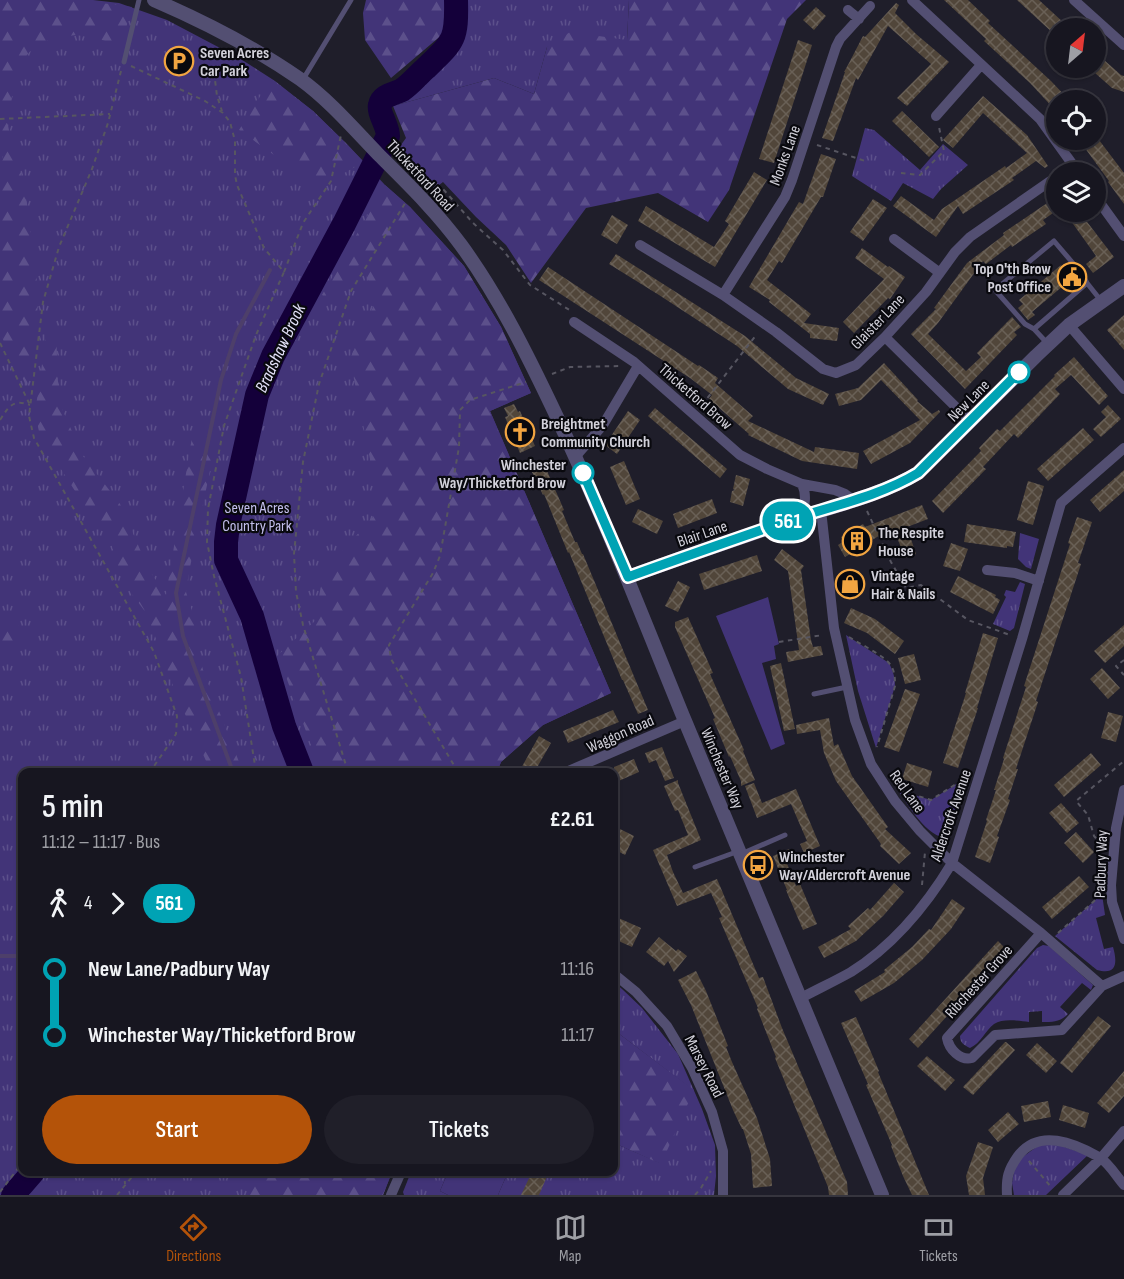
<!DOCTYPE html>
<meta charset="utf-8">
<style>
:root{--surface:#171620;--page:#201f29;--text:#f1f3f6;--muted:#9e9fa5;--line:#36353e;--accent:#b45309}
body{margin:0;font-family:"Sofia Sans Condensed",sans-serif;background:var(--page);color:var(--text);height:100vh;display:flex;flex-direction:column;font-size:22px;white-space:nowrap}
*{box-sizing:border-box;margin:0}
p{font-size:20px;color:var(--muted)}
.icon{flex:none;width:33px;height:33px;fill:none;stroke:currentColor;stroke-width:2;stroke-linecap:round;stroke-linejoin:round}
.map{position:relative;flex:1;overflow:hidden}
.sheet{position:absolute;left:18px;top:768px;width:600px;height:408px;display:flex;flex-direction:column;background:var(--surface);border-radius:12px;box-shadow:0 2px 4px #0004,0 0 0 2px var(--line)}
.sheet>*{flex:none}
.badge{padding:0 12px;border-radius:20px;font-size:21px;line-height:39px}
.needle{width:39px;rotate:28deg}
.buttons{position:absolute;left:1046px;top:18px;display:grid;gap:12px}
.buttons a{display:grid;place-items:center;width:60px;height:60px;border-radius:50%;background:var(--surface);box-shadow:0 2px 4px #0004,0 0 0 2px var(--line);font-size:30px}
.map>.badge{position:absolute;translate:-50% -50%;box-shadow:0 0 0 3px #fff}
.legs{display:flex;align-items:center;gap:9px;height:66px;padding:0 24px;font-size:20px}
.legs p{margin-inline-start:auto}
.headline{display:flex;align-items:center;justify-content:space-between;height:102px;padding:0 24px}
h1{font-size:33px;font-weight:600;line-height:45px}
.button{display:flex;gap:12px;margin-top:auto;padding:12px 24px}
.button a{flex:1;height:69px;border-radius:36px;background:var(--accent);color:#fff;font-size:24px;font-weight:600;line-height:69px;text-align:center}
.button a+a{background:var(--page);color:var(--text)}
ul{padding:0 24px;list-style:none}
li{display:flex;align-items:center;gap:21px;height:66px;font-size:22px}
li i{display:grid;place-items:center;width:9px;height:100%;margin:0 8px;background:currentColor}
li i::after{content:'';width:15px;height:15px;margin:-8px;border:4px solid;border-radius:50%;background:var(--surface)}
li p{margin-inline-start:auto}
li:first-child i{background:linear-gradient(#0000 50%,currentColor 0)}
li:last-child i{background:linear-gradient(currentColor 50%,#0000 0)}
.tabs{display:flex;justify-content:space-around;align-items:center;height:84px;border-top:2px solid var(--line);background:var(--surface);font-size:16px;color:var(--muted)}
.tabs a{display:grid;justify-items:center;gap:3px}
.tabs .active{color:var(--accent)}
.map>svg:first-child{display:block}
</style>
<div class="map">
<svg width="1124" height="1195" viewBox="0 0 1124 1195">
<defs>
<pattern id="grass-tufts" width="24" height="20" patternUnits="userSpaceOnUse" patternTransform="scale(1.5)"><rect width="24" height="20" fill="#423478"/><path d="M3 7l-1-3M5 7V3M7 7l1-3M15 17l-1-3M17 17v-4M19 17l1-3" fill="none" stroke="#5c508b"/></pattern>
<pattern id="forest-firs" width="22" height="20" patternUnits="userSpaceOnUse" patternTransform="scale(1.5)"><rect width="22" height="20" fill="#423478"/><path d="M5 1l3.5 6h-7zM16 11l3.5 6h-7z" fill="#5c508b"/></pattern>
<pattern id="building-cross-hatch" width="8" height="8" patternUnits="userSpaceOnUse" patternTransform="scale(1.5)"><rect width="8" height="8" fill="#51463a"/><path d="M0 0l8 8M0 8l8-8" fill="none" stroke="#696056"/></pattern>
</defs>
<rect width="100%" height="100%" fill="#1f1e2a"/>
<!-- grass -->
<path fill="url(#grass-tufts)" d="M0 0H93L119 3 167 20 239 58 275 81 313 111 347 144 385 185 410 207 464 266 501 327 531 393 490 411 611 693 543 725 501 762 497 772H22V1172H392L383 1195H0Z
M465 0H629L627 40 547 47 534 94 494 78 393 106 454 55 464 23Z
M865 128 874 130 920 170 943 144 968 165 941 189 933 199 903 183 891 201 852 176Z
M1020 533 1039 539 1031 569 1026 567 1018 559Z
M1020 582 1025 584 1014 628 1010 631 993 624 1006 597 1004 595 1006 590 1015 592Z
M846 635 889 663C893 671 895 677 895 686L876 748 858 691Z
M969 776 951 834 948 838C928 839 908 805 898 790L931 800Z
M1102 894 1105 915 1096 918 1104 949 1113 947C1117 961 1118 976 1097 970L1055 936Z
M1043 945 1049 946 1093 985 1091 990 1082 983 1060 1007 1068 1014C1060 1022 1053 1022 1042 1022V1011L1029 1012V1022C1019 1021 1003 1018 994 1024 985 1031 981 1043 970 1048 964 1045 960 1043 960 1036L1037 948Z
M614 982 622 989 642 1008 678 1054 702 1109 715 1145 716 1176 714 1195H498L508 1172H614V1143L660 1163 693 1090 614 1030Z
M1053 1143 1088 1155 1046 1195H1014L1012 1183 1014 1171 1020 1159 1039 1145Z
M411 1172H448L440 1191 448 1195H404L403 1192Z"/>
<!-- forest -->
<path fill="url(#forest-firs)" d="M0 0C43 0 91 0 132 7L121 46 99 39 76 35 52 38 32 49 22 61 7 114H0Z
M366 0H447L450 28 391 78 365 40 363 13Z
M629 0H806L787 19 729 190 708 222 658 193 586 208 531 283 506 245 476 217 443 182 434 189 398 149 406 138 393 106 494 78 534 94 547 47 570 32 627 40Z
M271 79 313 111 364 162 319 187 239 130Z
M7 123 25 188 39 298 27 387 0 333V164L3 159 0 145V124Z
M385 185 410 207 464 266 501 327 531 393 490 411 611 693 543 725 501 762 497 772H321L278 655 315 621 323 573 380 509 350 359 377 298 360 263 334 305 322 295Z
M47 329H56L58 384 62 409 83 456 120 504 149 570 166 595 193 431 218 432 189 572 186 592 196 624V646L204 673 243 772H211L176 694 147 614 122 581 109 536 82 502 40 436 35 413Z
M0 610 24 630 13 653 0 661Z
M614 1030 694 1090 661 1164 614 1143Z
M257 1172H392L383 1195H247Z"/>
<!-- garden -->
<path fill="#423478" d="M768 597 779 644 774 646 776 659 762 663 785 744 771 750 716 616Z
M448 1172H508L498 1195H448L440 1191Z"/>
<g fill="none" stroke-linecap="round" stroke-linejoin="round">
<!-- stream -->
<path stroke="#4d3f6a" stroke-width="4" d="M233 772 183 636 176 593 221 380 236 334 270 270
M0 956H22"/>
<!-- river -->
<path stroke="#14003a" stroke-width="24" d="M302 772 284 726 252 616 226 560V542L228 525 257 395 273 356 344 224 388 136C388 126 378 113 380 105 382 95 394 94 402 90 411 84 418 75 426 68 454 41 457 40 456 0
M13 1195 33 1172"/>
</g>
<!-- building -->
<path fill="url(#building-cross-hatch)" d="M944 0H968L990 21 988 23 1051 81 1069 100H1056V111L1030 83 984 41 986 39Z
M1017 0H1039L1064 23 1059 28H1056V32L1054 34Z
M896 3 899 5 895 13 916 34 949 62 907 106 897 98 931 64 888 26 858 80 856 78 833 141 822 138 845 72H844L849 63 863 36 865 37Z
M816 7 826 16 814 30 803 20Z
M798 40 812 45 774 163 759 159Z
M1095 52 1121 75 1124 76V92L1112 88 1095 73Z
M983 96 1027 135 1048 166 1045 168 1036 161 1012 178 1014 180 963 214 958 206 936 237 893 206 901 196 934 220 942 209 1005 166 1006 168 1027 153 983 113 953 148 943 140Z
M902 111 939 147 929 157 892 121Z
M1079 140H1099L1124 173V204L1108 182 1109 181Z
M821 154 836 159 823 197H821L782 263 779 261 767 280 811 314 804 323 839 328 837 341 810 338V334L769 302 770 300 749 287 799 202 803 204Z
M754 172 767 180 715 267 638 221 646 206 714 247 729 224 725 221Z
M1056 197V211L1043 220 1046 224 1012 247 1011 245 986 264 983 261 938 323 928 334 966 371 981 357 977 353 1012 317 1021 327 1014 332 1017 335 965 389 911 334 936 309 934 308 967 263 1004 235 1003 233Z
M873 199 887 208 863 241 850 232Z
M1081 214 1114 257 1093 273 1086 264 1096 256 1071 221Z
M612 215 628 225 617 244 601 235Z
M862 248 888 267 889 266 905 277 890 299 888 298 854 333 843 322 884 279 855 258Z
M616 254 745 336 796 378 829 394 823 405 788 389 737 346 659 295 609 264Z
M1061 265 1064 269 1068 265 1076 275 1032 312 1035 315 1028 320 1018 308 1023 304 1019 300Z
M548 267 698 366 699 365 718 378 715 383 753 416 748 421 814 452 815 447 859 453 857 469 802 461 748 435 749 434 709 399 712 395 690 378 539 280Z
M1124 315V350L1107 330Z
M1074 357 1108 396 1099 405 1071 375 1055 389 1060 394 1018 438 1014 434 983 467 986 469 943 513 932 501 981 451 979 448 997 429 1000 431 1055 376 1054 375Z
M884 363 918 400 917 401 932 414 939 410 940 412 910 443 871 464 863 451 920 420 881 380 861 400 839 406 835 394 858 388Z
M514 404 518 412 520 411 535 446 520 453 505 417 508 416 504 408Z
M1108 405 1121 419 1101 437 1093 429 1106 417 1101 412Z
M655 408 727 469 720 478 648 416Z
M628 411 640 420 617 454 605 445Z
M1083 428 1094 440 1048 481 1037 469Z
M624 461 640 499 626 505 610 467Z
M544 464 564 510 562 511 575 542H577L582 554H583L648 710 638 714 623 680H622L569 552 568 553 544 494 543 495 531 470Z
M1124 470V491L1100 512 1090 500Z
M736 475 750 479 743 506 730 502 732 491 735 490 733 489Z
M1028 481 1044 486 1033 525 1017 520Z
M712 499 717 513 678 528 673 514Z
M922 505 928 519 907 527 916 554 905 558 895 532 886 535 885 532 845 557 838 545 844 541 841 537 863 524 865 527Z
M638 509 663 521 657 534 632 522Z
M1077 517 1092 522 1078 563 1081 564 1036 701 1038 702 1016 769H1018L1008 799 1010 800 997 836 999 837 990 863 975 857 987 821 986 820 996 790H994L1004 759 1003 758 1026 687 1024 686 1070 544 1068 543Z
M967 524 1016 532 1013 547 1007 546V548L964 542Z
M951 543 968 549 960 571 943 566Z
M782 549 804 566 801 570 811 640 813 647 821 646 823 655 788 662 786 652 799 650 788 571 774 560Z
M757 555 762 571 704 590 699 574Z
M859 571 862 593 841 596 838 574Z
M958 576 996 595 995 597 1000 600 993 614 950 592Z
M678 581 690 587 678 612 665 606Z
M851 608 875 619 904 641 895 654 867 633 844 623Z
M688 617 713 673 710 674 740 741 744 750 743 751 755 780 741 786V781L730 756 729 757 713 719 715 718 675 627V622Z
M1124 625V646L1105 663 1094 651Z
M983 633 998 638 977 708H978L958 768 943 763 966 693H965Z
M914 654 921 680 905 684 898 658Z
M781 663 795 729 784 731 770 666Z
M1102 668 1120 688 1108 699 1090 679Z
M905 689 920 694 899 752 884 747Z
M613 710 619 722 568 743 563 731Z
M1108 712 1123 716 1116 742 1101 738Z
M829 718 834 746 838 744 852 776 888 827 885 829 911 853 899 864 880 846 881 844 836 781 824 753 820 730 797 734 796 725Z
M539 736 551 743 539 764 535 772H519Z
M662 747 674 778 665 781 656 760 649 763 645 753Z
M1091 753 1101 765 1064 797 1054 785Z
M634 759 639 772 614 783V767Z
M907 763 932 771 928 787 902 779Z
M678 780V783L701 840 667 855 673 872 683 893 717 879 759 978 763 977 782 1028 847 1182 848 1195H829L828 1187 775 1058 776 1057 757 1009 758 1008 751 992 719 918 722 917 711 893 677 906 653 850 688 835 678 810 675 811 664 786Z
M754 783 762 803 796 789 820 846 804 853 800 844 807 841 791 804 757 818 745 786Z
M1061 803 1079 823 1067 833 1049 813Z
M614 826 634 836 625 855 614 849Z
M1076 832 1094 852 1083 863 1064 843Z
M789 849 793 858 786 861 796 886 800 884 817 924 803 930 786 890H787L773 856Z
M1079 876 1089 887 1052 919 1042 907Z
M894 883 904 892 883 916 856 941 824 958 818 947 851 929 848 926 868 908 870 910Z
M952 899 965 908 951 929 922 960 894 983 861 1002 854 991 885 972 884 970 912 947 929 929 931 930Z
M614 916 641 928 632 947 614 939Z
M659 937 676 951 678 949 687 956 674 972 668 961 664 966 646 952Z
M998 941 1007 950 918 1048 909 1039Z
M696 971 706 991 728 1046 726 1047 732 1062 757 1118 770 1159 772 1186 753 1188 751 1154 743 1129H742L733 1110 691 1005 678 980Z
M1098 1016 1111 1026 1072 1073 1060 1063Z
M856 1017 879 1071 878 1072 929 1195H912L903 1176 891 1146 892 1145 866 1085 868 1084 841 1023Z
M1005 1042H1006L1015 1050 973 1095 963 1087Z
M1037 1043 1057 1061 1046 1073 1026 1055Z
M927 1056 955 1080 945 1091 917 1066Z
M1124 1071V1096L1109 1113 1097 1103Z
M1048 1101 1051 1117 1024 1122 1021 1106Z
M1063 1105 1089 1113 1085 1128 1059 1120Z
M1008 1112 1019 1124 998 1142 988 1130Z
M978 1142 993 1147 983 1178 985 1195H969L966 1176Z
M532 1172H549L539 1195H521Z"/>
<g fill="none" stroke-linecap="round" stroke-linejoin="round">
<!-- path -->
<path stroke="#575661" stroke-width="2" stroke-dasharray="4.5 4.5" stroke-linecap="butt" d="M131 66 205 101 223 113 230 122 235 141V175L237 185 264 248 284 272 256 335 224 426 208 509 207 542 214 576 241 677 256 772
M121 71 108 123 92 169 59 247 43 302 29 416 34 438 154 652 177 716 176 734 150 772
M209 75 215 80 217 96 222 111
M0 119 110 114
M817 145 868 162
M901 173 920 175 944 151 939 127
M437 195 443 189 473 223 503 250 530 285 571 311
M284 272 303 223 331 181 341 135
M0 343 29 403
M552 374 570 367 620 366
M702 405 757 334
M0 420C9 406 13 399 30 405
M867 511 891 562 906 588 921 585 968 620 1010 635
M849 637C860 644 881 654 889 663 895 670 895 678 895 686L877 747
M779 642 823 635
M1124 660 1116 666 1124 675
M348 772 303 625 296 592 294 554 303 462 319 384 351 291 407 200
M458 772 391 659 389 645 433 573 440 556 459 447 460 410 470 400 526 382
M902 791 931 800 967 777
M1102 845 1094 836 1088 815 1076 801 1124 761
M922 885 925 852
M1058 933 1101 895
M1029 1161 1052 1188
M124 1172 125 1184
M0 1192 22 1163
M117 1195 136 1172
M695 1195 701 1188 711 1171"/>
<!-- service -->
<path stroke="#534f72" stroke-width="5" d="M124 62 139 0
M302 81 351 0
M1034 329 1025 324 995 290 1054 241 1083 275 1087 283
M1047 343 1034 329 1087 283 1102 302
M814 694 847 687
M741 854 785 835
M695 867 739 851"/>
<!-- minor -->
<path stroke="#534f72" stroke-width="10" d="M912 0 1040 119 1078 172
M1074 0 1124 45
M848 10 859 19
M936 116 981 65
M1095 196 1124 236
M894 239 940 273
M640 245 723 295 776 332 823 369 836 373 856 365 885 337 926 292 955 252 970 237 1056 177
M723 295 785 197 792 180 836 47 840 39 870 6
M574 322 634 362 740 455 767 469 802 484 835 490 845 494 853 500
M1069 325 1124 389
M885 337 970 421
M576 456 603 425 638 366
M821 510 834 628 855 720 871 764 895 801 920 831 952 863 1041 933 1102 986 1124 976
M801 517C805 505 807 495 802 484
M987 570 1015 573 1039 581
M566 772 685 721
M1124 790 1116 828 1111 885 1112 902 1124 939
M1041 933 947 1038C949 1049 960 1061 972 1058L995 1035 1062 1030 1102 986
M614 974 636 992 667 1026 692 1068 712 1112 723 1151V1195
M801 998C818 989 835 981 851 972 894 945 926 906 952 863L1022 639 1061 503 1124 448
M391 1195 401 1172
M1007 1195C1006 1178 1008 1170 1018 1156 1039 1128 1074 1143 1099 1157 1109 1163 1117 1177 1124 1185
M1063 1195 1101 1158 1124 1131"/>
<!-- tertiary -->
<path stroke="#534f72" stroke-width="14" d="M154 0C205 22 254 47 300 79 329 100 353 128 378 154 407 183 436 211 461 245 499 297 528 356 556 415 603 515 643 618 685 721 750 879 817 1037 882 1195
M628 577C686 556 744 536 802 517 841 504 883 494 918 473L1036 356 1069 325 1124 286"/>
</g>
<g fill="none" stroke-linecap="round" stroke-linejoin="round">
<!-- line-1 casing -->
<g stroke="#fff" stroke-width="14">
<path id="line-1" d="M583 473 628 577C686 556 744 536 802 516 841 504 883 494 918 473L1019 372"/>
</g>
<!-- line-1 -->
<use href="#line-1" stroke="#00a3b4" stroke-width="9"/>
</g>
<!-- icons -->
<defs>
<g id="parking-ring" transform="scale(1.5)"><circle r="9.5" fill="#09090e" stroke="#f2a541" stroke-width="1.5"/><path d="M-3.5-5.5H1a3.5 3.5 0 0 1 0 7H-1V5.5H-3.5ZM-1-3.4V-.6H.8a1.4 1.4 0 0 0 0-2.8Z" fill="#f2a541"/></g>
<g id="civic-ring" transform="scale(1.5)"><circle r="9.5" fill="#09090e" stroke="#f2a541" stroke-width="1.5"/><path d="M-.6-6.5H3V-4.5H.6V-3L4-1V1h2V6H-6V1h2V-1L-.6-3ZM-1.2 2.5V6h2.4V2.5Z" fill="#f2a541"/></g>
<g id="church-ring" transform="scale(1.5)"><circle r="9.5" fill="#09090e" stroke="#f2a541" stroke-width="1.5"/><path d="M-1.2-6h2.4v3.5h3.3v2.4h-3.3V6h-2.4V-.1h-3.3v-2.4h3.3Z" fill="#f2a541"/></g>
<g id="building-ring" transform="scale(1.5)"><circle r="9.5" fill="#09090e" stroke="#f2a541" stroke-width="1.5"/><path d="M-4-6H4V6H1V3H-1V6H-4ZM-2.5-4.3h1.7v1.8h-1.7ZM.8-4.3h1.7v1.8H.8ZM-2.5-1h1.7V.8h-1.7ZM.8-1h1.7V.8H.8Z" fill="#f2a541"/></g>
<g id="shop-ring" transform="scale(1.5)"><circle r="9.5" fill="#09090e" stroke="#f2a541" stroke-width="1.5"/><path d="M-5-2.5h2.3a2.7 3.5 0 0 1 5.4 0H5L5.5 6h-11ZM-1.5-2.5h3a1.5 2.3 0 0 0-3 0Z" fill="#f2a541"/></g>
<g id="bus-ring" transform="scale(1.5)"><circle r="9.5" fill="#09090e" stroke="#f2a541" stroke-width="1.5"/><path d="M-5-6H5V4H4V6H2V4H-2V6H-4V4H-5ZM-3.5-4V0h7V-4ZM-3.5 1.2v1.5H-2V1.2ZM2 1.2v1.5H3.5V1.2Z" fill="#f2a541"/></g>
</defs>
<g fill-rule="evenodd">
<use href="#parking-ring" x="179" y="61"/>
<use href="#civic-ring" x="1072" y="277"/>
<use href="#church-ring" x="520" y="432"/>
<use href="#building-ring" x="857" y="541"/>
<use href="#shop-ring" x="850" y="584"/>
<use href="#bus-ring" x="758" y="865"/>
</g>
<!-- markers -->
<g fill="#fff" stroke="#00a3b4" stroke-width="3">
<circle cx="1019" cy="372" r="10"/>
<circle cx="583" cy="473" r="10"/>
</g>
<g text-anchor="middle" stroke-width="4.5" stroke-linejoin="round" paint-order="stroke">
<!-- poi labels -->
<g font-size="16" font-weight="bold" fill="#d2d1da" stroke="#09090e" text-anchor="start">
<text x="200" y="58">Seven Acres<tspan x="200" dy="18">Car Park</tspan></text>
<text x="1051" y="274" text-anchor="end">Top O'th Brow<tspan x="1051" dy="18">Post Office</tspan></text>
<text x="541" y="429">Breightmet<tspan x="541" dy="18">Community Church</tspan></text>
<text x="878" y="538">The Respite<tspan x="878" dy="18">House</tspan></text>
<text x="871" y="581">Vintage<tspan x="871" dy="18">Hair &amp; Nails</tspan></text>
<text x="779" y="862">Winchester<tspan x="779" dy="18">Way/Aldercroft Avenue</tspan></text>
</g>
<!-- street labels -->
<g font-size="16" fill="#d2d1da" stroke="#09090e">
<text transform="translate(784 155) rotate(-70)" y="6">Monks Lane</text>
<text transform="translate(421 175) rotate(47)" y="6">Thicketford Road</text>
<text transform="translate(877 321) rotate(-46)" y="6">Glaister Lane</text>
<text transform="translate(696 396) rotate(41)" y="6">Thicketford Brow</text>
<text transform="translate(968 400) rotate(-45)" y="6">New Lane</text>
<text transform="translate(702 533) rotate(-19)" y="6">Blair Lane</text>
<text transform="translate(620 733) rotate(-24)" y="6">Waggon Road</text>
<text transform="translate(723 768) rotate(67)" y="6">Winchester Way</text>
<text transform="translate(908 791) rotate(54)" y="6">Red Lane</text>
<text transform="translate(950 815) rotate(-71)" y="6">Aldercroft Avenue</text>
<text transform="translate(1100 864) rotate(-88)" y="6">Padbury Way</text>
<text transform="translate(978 981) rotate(-48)" y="6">Ribchester Grove</text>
<text transform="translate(705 1066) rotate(63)" y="6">Marsey Road</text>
</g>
<!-- stop labels -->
<g font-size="16" font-weight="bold" fill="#d2d1da" stroke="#09090e" text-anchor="end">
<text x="566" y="470">Winchester<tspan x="566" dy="18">Way/Thicketford Brow</tspan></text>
</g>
<!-- park labels -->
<g font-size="16" fill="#c3bfec" stroke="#09090e">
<text x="257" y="513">Seven Acres<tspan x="257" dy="18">Country Park</tspan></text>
</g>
<!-- water labels -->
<g font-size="18" font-style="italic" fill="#e2e0f7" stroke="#09090e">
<text transform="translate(280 348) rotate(-65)" y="6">Bradshaw Brook</text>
</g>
</g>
</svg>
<div class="buttons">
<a><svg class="needle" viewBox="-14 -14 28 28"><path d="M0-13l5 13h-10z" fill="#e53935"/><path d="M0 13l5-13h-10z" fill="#9e9fa5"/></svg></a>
<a><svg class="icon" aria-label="locate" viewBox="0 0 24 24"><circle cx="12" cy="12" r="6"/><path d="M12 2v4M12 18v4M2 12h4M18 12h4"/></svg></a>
<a><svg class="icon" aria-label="layers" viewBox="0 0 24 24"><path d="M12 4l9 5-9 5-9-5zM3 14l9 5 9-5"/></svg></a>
</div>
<b class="badge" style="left:788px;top:521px;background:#00a3b4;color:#fff">561</b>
<section class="sheet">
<div class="headline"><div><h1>5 min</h1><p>11:12 – 11:17 · Bus</p></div><b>£2.61</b></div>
<div class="legs"><svg class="icon" aria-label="walk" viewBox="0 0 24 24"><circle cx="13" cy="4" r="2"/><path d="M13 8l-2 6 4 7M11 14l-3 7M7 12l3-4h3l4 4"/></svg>4<svg class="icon" aria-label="forward" viewBox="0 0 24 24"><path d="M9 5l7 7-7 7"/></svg><b class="badge" style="background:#00a3b4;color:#fff">561</b></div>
<ul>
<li><i style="color:#00a3b4"></i><b>New Lane/Padbury Way</b><p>11:16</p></li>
<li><i style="color:#00a3b4"></i><b>Winchester Way/Thicketford Brow</b><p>11:17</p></li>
</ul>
<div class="button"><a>Start</a><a>Tickets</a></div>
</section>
</div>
<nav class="tabs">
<a class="active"><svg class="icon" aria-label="directions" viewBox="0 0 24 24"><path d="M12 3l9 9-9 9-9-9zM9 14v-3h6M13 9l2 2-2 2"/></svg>Directions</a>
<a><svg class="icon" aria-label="map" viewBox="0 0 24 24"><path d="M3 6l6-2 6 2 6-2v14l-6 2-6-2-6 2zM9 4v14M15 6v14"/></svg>Map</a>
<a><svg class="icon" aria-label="tickets" viewBox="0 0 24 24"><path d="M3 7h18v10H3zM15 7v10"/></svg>Tickets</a>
</nav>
